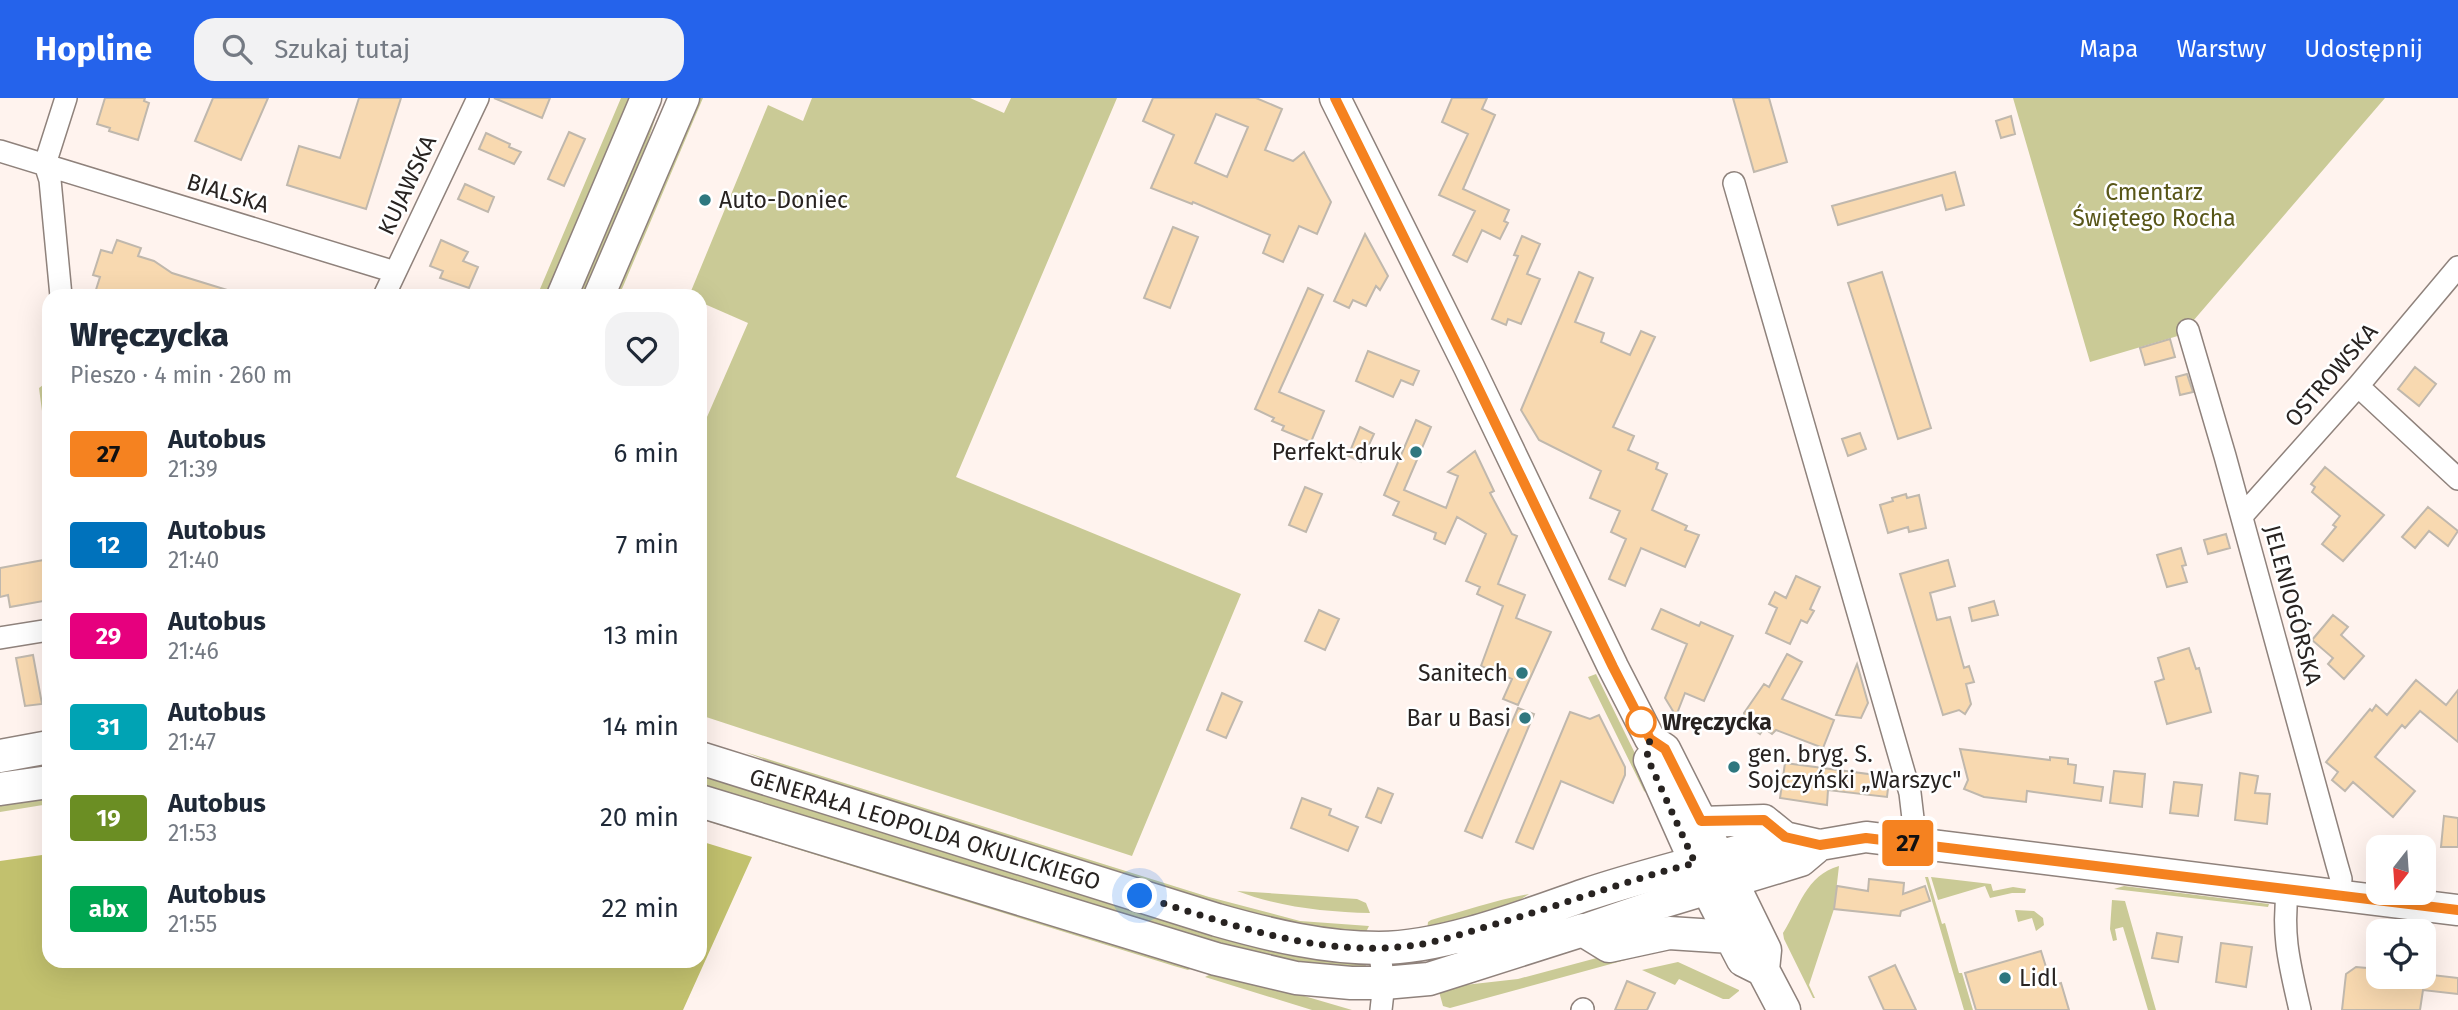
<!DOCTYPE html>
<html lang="pl">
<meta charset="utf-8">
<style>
:root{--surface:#fff;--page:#f2f2f3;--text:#1f2937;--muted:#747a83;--accent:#2563eb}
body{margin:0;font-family:"Fira Sans",sans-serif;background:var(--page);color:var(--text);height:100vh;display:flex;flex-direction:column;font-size:26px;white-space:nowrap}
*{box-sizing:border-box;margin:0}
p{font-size:23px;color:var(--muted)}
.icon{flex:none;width:38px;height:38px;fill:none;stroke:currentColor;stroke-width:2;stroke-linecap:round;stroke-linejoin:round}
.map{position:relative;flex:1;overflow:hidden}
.details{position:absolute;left:42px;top:191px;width:665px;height:679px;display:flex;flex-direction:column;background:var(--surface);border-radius:21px;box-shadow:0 7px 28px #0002}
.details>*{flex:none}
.badge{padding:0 14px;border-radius:5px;font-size:24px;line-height:46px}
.needle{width:46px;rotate:197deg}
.fabs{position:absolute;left:2366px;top:737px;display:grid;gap:14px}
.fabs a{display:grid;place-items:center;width:70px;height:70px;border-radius:14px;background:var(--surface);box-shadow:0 7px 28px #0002;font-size:35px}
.you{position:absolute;width:35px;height:35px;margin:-18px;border:5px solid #fff;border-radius:50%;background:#1a73e8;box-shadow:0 0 0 10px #1a73e833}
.map>.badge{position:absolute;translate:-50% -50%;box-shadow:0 0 0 4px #fff}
.round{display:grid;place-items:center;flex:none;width:74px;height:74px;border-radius:21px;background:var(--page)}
.headline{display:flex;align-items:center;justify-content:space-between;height:119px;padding:0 28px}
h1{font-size:33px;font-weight:800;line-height:52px}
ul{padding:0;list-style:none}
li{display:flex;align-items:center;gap:21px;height:91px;padding:0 28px}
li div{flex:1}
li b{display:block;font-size:26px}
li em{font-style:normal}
li .badge{min-width:77px;font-weight:700;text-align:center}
header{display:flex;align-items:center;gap:42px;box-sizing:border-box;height:98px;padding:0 35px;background:var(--accent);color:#fff}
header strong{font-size:33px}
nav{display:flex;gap:38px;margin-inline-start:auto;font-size:24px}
.search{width:490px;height:63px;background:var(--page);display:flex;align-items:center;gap:18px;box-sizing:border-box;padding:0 24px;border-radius:21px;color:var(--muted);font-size:26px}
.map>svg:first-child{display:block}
</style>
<header>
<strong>Hopline</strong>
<div class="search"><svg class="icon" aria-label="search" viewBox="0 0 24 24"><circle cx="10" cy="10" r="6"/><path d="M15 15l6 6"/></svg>Szukaj tutaj</div>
<nav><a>Mapa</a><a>Warstwy</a><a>Udostępnij</a></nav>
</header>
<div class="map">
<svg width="2458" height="912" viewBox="0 0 2458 912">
<rect width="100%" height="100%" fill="#fff3ee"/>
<!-- green -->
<path fill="#caca96" d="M621 0H631L547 198H537Z
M655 0H662L634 85 588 198H571Z
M694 0H703L619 198H610Z
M812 0H970L1004 15 1011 0H1117L956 379 1241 496 1132 758 700 617V335L748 225 700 204V198H689L768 7 803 23Z
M2013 0H2385L2181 237 2090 264Z
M43 287H49V361L43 360 45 336 39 290Z
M1596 576 1654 694 1649 697 1644 693 1588 579Z
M745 654 1209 799 1300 823 1369 828 1365 836 1279 827 795 674Z
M700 673 1358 862 1366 867 1364 873 1298 870 700 690Z
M49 692V706L0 714V700Z
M700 712 1195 869 1188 872 1174 868 700 721Z
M1839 768 1834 811 1809 887 1815 900H1813L1784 841 1783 835C1799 810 1806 777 1839 768Z
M1925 779H1928L1942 826 1945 825 1959 875H1962L1973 912H1964Z
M1931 779 1991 786 1993 793 2013 789 2026 791 2025 795H2012L1990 800 1985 788 1938 802Z
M2124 788 2269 806 2268 809 2114 791Z
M1237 793 1357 801 1366 805 1370 815C1326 814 1279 809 1237 793Z
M1529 796 1494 818 1427 833 1428 824 1431 822C1464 813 1496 802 1529 796Z
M2112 802 2125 803 2156 912H2148L2123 829 2115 831 2117 842 2113 843 2110 831Z
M2015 812 2034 813 2043 820 2044 827 2036 833 2032 820 2018 824Z
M1660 843 1662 852 1450 910 1443 908 1438 890 1518 881Z
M1678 864 1739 892V893L1729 901H1723L1679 881 1675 887 1642 872Z
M1213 875 1233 877 1352 912H1312L1205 879Z"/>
<!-- forest -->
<path fill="#c2c16e" d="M700 743 752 759 683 912H0V763L49 756V863H700Z"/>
<!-- building -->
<path fill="#f8d9b0" stroke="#c0b8ad" stroke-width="2" fill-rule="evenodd" d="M105 0H145L144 3 149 5 138 42 109 33 110 30 97 26Z
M213 0H268L241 62 195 43Z
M359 0H401L366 111 287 87 299 48 340 60Z
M494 0H550L542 20Z
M1153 0H1256L1282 11 1265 52 1293 63 1304 54 1331 104 1317 136 1299 128 1283 164 1263 155 1270 137 1193 104 1192 106 1151 90 1174 37 1143 23ZM1216 16 1248 29 1227 79 1195 65Z
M1452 0H1487L1482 11 1495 17 1463 91 1509 112 1504 123 1508 125 1500 141 1482 132 1467 164 1453 157 1475 113 1439 97 1468 36 1442 24Z
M1733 0H1769L1787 64 1754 74Z
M2011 18 2015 36 2001 40 1996 23Z
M569 34 585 41 564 88 548 81Z
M486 35 510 46 509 49 521 54 514 66 479 51Z
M1955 74 1964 107 1946 112 1942 97 1838 127 1832 108Z
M465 86 494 99 488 114 458 101Z
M1173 129 1198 139 1170 210 1144 200Z
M1365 136 1388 178 1380 192 1376 188 1366 208 1353 202 1349 210 1334 203Z
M1522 138 1540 146 1527 176 1540 181 1521 226 1508 221 1506 227 1492 221 1518 158 1514 157Z
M117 142 141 150 138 158 154 163 172 175 237 195V198H94L100 179 93 177 101 152 112 155Z
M441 142 468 154 463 163 478 169 469 190 440 180 443 173 430 168Z
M1579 174 1593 180 1575 224 1604 235 1601 244 1630 257 1641 233 1655 239 1613 329 1634 338 1628 352 1658 365 1656 371 1667 376 1652 412 1687 428 1685 432 1699 437 1685 469 1641 450 1625 488 1609 481 1626 441 1611 434 1620 413 1590 400 1601 373 1539 342 1521 312Z
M1882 174 1931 330 1898 341 1848 185Z
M1308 190 1323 197 1279 294 1324 313 1311 344 1282 332 1284 328 1272 323 1274 320 1255 311Z
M2170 241 2175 259 2145 267 2140 250Z
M1368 253 1419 273 1413 287 1401 282 1393 299 1356 283Z
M2415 269 2436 286 2419 308 2398 291Z
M2187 276 2193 294 2180 297 2176 279Z
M1416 322 1431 329 1404 392 1446 410 1458 378 1448 374 1475 353 1494 393 1490 395 1512 436 1517 438 1498 486 1525 497 1516 520 1551 534 1518 607 1503 601 1512 581 1481 568 1503 508 1477 496 1480 489 1466 483 1486 436 1457 419 1445 446 1434 441 1436 435 1393 417 1399 404 1384 397Z
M1360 329 1374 336 1361 364 1348 358Z
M1860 335 1866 351 1848 358 1842 341Z
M2325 369 2384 417 2343 463 2322 446 2336 429 2333 427 2340 418 2312 394 2315 389 2311 386Z
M1305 389 1322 396 1306 434 1289 427Z
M1906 396 1907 400 1919 397 1926 430 1909 434 1908 429 1888 435 1880 407 1893 403 1892 400Z
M2428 409 2458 433 2448 448 2429 433 2415 450 2402 439Z
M2226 436 2230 450 2208 456 2204 442Z
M2181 450 2186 467 2182 468 2187 484 2167 489 2157 457Z
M49 461V502L10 509 8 497 0 499V470Z
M1948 462 1955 488 1930 495 1937 522 1950 519 1964 570 1969 568 1974 584 1966 586 1971 606 1965 616 1959 612 1943 617 1900 476Z
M1796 478 1820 489 1810 511 1814 513 1807 525 1801 522 1790 546 1766 535 1777 510 1769 506 1775 494 1786 500Z
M1994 503 1998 517 1972 523 1969 510Z
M1661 511 1699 528 1701 524 1733 538 1704 603 1685 595 1676 618 1665 600 1687 546 1652 531Z
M1319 512 1339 521 1325 552 1305 543Z
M2333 517 2348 529 2341 537 2364 558 2344 581 2328 566 2333 560 2312 542Z
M2189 550 2196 571 2199 570 2211 614 2167 626 2155 584 2164 581 2158 560Z
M1787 556 1802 564 1782 601 1834 622 1823 650 1776 632 1772 636 1764 630 1760 636 1745 625 1744 615 1764 586 1769 589Z
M33 557 42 606 25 608 16 560Z
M1857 566 1868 605 1861 620 1836 617Z
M2416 582 2446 607 2458 592V644L2420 613 2405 630 2402 627 2375 659 2415 693 2393 719 2353 684 2345 693 2332 682 2338 674 2326 664 2370 611 2372 613 2376 607 2387 617Z
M1222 595 1242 604 1226 640 1207 632Z
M1518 610 1534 616 1482 740 1465 733Z
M1570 614 1590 621 1599 617 1625 669V677L1613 705 1561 683 1533 751 1516 744Z
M1960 651 2050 662V659L2068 661V666L2076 667 2074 685 2103 689 2101 703 2027 693 2026 704 1984 699 1964 691 1968 682Z
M1785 665 1883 678V681L1889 682 1887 699 1828 692 1827 707 1780 700Z
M2114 673 2145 676 2142 709 2110 705Z
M2240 675 2258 678 2255 695 2270 696 2267 726 2235 722Z
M2174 684 2202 687 2198 718 2170 715Z
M1378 690 1393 696 1381 725 1366 719Z
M1302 700 1331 711 1329 717 1358 729 1348 753 1291 730Z
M2444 718 2458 720V749H2441Z
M1869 781 1904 785 1903 796 1925 788 1930 803 1901 813 1900 818 1834 811 1837 788 1868 793Z
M2157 835 2182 839 2178 864 2152 860Z
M2221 845 2252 849 2246 889 2216 884Z
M2041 853 2052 888 2061 885 2069 912H1976L1965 875Z
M1895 867 1916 912H1884L1869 879Z
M2356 869 2378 871V878H2424V876L2458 880V896L2423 892 2420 912H2342L2346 876Z
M1627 883 1655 895 1647 912H1615Z"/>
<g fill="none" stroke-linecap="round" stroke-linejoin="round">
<!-- street casing -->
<g stroke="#8f827c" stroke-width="24">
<path id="street" d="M0 53 395 174
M1734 85 1910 695 1916 746
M61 198 50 82 45 66 66 0
M384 198 478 0
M2188 232 2225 358 2337 767 2341 781 2339 797
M2358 288 2458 381
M2242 418 2358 288 2458 169
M0 540 49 532
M2288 790C2281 836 2290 868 2300 912
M1379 850 1384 885 1381 912
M1582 912 1583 911"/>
</g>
<!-- secondary casing -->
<g stroke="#8f827c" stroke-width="33">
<path id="secondary" d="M1335 0 1469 269 1613 569 1650 641 1665 651 1719 758 1785 739 1820 747 1866 739 2458 812
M562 198 646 0
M599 198 684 0
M1649 662 1707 792 1731 839
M1701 724 1764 722 1785 739
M1583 832 1659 806 1801 763 1820 747"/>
</g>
<!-- primary casing -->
<g stroke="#8f827c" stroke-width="35">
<path id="primary" d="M0 658 49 649
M700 660 1217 822C1270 837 1324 850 1379 850 1443 850 1525 818 1585 797 1629 782 1674 771 1719 758L1765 852 1763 872 1784 912
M0 691 49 684
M700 703 1216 861 1296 880 1351 885H1384L1429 881 1583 832 1609 848 1669 835 1731 839 1743 862 1763 872"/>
</g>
<!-- street -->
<use href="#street" stroke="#fff" stroke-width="21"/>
<!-- secondary -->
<use href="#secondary" stroke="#fff" stroke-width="30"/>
<!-- primary -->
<use href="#primary" stroke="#fff" stroke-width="32"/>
</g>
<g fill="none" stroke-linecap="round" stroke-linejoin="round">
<!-- line casing -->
<g stroke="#fff" stroke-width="16">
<path id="line" d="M1335 0 1468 269 1613 569 1650 641 1665 651 1701 723 1764 722 1785 739 1820 747 1866 740 2458 812"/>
</g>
<!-- line -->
<use href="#line" stroke="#f58220" stroke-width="10"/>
<!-- walk -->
<path stroke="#282321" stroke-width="7" stroke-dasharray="0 12.6" d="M1140 798C1223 824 1311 857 1399 849 1428 847 1455 838 1482 830 1554 810 1623 783 1695 765L1647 659 1650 641 1641 624"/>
</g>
<!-- markers -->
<g fill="#2e777f" stroke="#fff" stroke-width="2.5">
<circle cx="705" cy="102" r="7"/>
<circle cx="1416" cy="354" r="7"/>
<circle cx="1522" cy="575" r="7"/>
<circle cx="1525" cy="620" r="7"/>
<circle cx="1734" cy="669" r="7"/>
<circle cx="2005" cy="880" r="7"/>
</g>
<circle fill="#fff" stroke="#f58220" stroke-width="3.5" cx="1641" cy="624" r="14"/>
<g text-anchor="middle" stroke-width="5" stroke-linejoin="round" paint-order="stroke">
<!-- street labels -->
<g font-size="23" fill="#282321" stroke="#fff">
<text transform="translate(407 87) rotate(-65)" y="8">KUJAWSKA</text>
<text transform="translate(228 95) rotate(17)" y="8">BIALSKA</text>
<text transform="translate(2331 277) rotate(-49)" y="8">OSTROWSKA</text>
<text transform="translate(2293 507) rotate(75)" y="8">JELENIOGÓRSKA</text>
<text transform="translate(925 731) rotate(17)" y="8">GENERAŁA LEOPOLDA OKULICKIEGO</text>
</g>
<!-- park labels -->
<g font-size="23" fill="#585618" stroke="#fff">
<text x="2154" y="102">Cmentarz<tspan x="2154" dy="26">Świętego Rocha</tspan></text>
</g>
<!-- poi labels -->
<g font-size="23" fill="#282321" stroke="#fff" text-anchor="start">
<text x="719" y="110">Auto-Doniec</text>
<text x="1402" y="362" text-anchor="end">Perfekt-druk</text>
<text x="1508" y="583" text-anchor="end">Sanitech</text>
<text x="1511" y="628" text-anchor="end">Bar u Basi</text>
<text x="1748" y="664">gen. bryg. S.<tspan x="1748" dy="26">Sojczyński „Warszyc"</tspan></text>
<text x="2019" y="888">Lidl</text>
</g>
<!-- stop labels -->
<g font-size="23" font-weight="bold" fill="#282321" stroke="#fff" text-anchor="start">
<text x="1662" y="632">Wręczycka</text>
</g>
</g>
</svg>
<div class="fabs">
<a><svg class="needle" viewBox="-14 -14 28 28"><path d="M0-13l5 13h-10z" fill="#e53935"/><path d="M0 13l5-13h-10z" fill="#747a83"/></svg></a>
<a><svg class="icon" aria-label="locate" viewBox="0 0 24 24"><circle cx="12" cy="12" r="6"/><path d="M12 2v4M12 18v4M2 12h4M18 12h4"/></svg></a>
</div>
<div class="you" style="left:1140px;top:798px"></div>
<b class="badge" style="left:1908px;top:745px;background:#f58220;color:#111">27</b>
<section class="details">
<div class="headline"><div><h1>Wręczycka</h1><p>Pieszo · 4 min · 260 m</p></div><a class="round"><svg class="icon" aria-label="heart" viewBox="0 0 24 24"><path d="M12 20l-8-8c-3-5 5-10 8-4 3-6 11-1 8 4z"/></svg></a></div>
<ul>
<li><span class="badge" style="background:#f58220;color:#111">27</span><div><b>Autobus</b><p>21:39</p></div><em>6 min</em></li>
<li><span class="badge" style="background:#0072bc;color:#fff">12</span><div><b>Autobus</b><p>21:40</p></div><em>7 min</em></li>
<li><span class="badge" style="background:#e6007e;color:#fff">29</span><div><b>Autobus</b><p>21:46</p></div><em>13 min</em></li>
<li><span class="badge" style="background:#00a3b4;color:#fff">31</span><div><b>Autobus</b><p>21:47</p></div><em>14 min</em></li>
<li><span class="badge" style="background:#6b8e23;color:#fff">19</span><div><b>Autobus</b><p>21:53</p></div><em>20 min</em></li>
<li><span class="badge" style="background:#00a651;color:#fff">abx</span><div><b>Autobus</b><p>21:55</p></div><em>22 min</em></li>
</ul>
</section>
</div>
